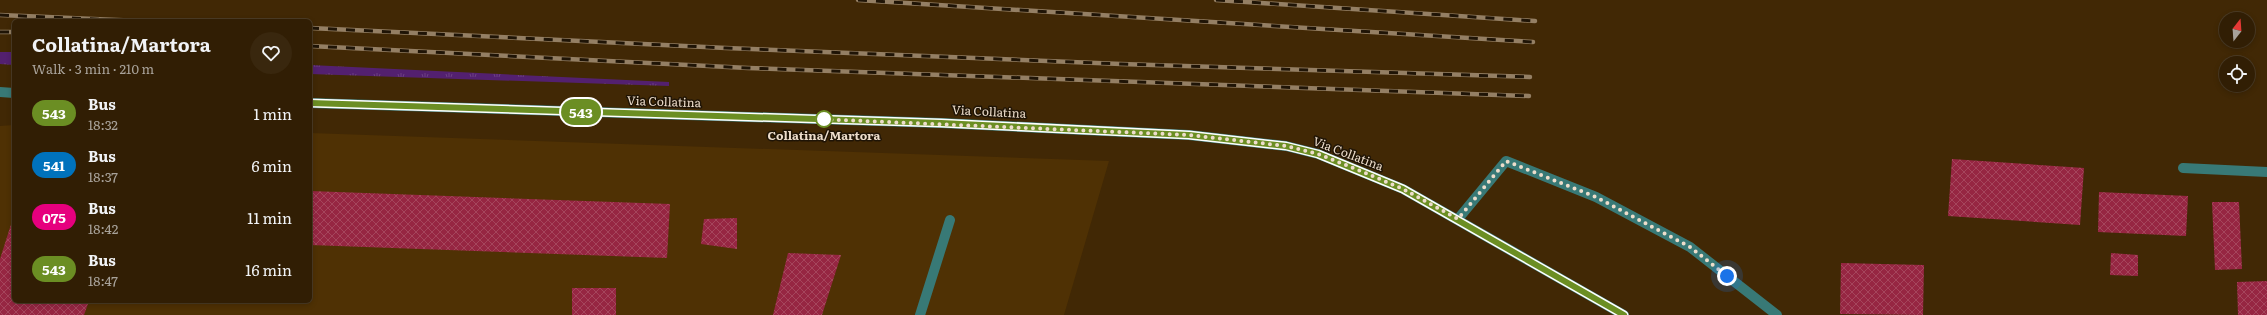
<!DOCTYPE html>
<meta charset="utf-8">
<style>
:root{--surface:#311e04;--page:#39270e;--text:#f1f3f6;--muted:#a8a29a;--line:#4c3c26}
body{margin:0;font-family:Literata,serif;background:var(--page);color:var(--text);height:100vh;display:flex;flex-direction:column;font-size:15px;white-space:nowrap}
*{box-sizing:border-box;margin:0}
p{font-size:13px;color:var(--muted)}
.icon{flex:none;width:22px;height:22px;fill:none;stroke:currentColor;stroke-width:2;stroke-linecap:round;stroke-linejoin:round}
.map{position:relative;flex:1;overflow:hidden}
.details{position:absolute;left:12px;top:19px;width:300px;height:284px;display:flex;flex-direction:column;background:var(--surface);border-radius:6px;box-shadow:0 2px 6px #0003,0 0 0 1px var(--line)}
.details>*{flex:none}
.badge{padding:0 8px;border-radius:13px;font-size:14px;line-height:26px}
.needle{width:26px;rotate:17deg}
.fabs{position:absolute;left:2219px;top:12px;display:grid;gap:8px}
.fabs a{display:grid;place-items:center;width:36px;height:36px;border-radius:50%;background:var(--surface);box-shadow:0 2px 6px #0003,0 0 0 1px var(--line);font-size:20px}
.you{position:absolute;width:20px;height:20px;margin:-10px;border:3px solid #fff;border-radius:50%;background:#1a73e8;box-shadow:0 0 0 6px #1a73e833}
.map>.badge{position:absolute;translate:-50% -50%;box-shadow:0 0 0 2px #fff}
.round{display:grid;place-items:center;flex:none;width:42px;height:42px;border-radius:21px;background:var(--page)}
.headline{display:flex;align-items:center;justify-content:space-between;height:68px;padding:0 20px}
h1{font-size:19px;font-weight:700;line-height:30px}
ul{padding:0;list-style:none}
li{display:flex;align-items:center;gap:12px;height:52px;padding:0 20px}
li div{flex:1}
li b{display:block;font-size:15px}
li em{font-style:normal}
li .badge{min-width:44px;font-weight:700;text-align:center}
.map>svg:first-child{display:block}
</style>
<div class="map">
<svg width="2267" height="315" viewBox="0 0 2267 315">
<defs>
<pattern id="grass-tufts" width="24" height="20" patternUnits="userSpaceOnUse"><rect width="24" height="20" fill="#53206f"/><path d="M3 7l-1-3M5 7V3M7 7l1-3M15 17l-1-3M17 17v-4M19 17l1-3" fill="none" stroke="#6c4082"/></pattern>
<pattern id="building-cross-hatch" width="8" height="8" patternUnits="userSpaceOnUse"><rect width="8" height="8" fill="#962642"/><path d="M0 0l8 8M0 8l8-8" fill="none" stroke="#a5455c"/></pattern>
</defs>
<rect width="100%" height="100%" fill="#412805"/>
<!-- built -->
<path fill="#4f3104" d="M14 125V301H310V133L1109 161 1064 315H0V126Z"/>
<!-- grass -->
<path fill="url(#grass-tufts)" d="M0 52H14V65L0 64Z
M310 65 669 82V86L310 74Z"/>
<!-- building -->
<path fill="url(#building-cross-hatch)" d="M1952 159 2084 168 2080 225 1948 216Z
M310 191 670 204 667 258 310 245Z
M2099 192 2188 196 2186 236 2098 232Z
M2212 202H2239L2242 269 2215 270Z
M14 215V301H89L84 315H0V259Z
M737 218V249L701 244 704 219Z
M788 253 841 255 822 315H773Z
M2111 253 2138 255V276L2110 275Z
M1841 263 1924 265 1923 315 1840 314Z
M2267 281V315H2238L2237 282Z
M572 288H616V315H572Z"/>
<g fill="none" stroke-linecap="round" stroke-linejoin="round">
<!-- minor -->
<path stroke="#387976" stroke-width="10" d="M0 92 14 93
M310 103 941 123 1189 135 1286 146 1318 154 1403 189 1624 315
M2183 168 2267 172
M1458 219 1506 161 1596 197 1690 247 1777 315
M920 315 950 220"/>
<!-- rail casing -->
<g stroke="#947f64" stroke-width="4.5">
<path id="rail" d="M858 0 1533 42
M1216 0 1535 21
M0 15 141 21
M310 28 726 48 1121 64 1530 77
M0 32H14
M310 46 748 68 1529 96"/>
</g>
<!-- rail -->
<use href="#rail" stroke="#1f1406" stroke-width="3" stroke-dasharray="9" stroke-linecap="butt"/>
</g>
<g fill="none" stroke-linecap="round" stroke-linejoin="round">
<!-- line casing -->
<g stroke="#fff" stroke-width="9">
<path id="line" d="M310 103 941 123 1189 135 1286 146 1318 154 1403 189 1624 315"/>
</g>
<!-- line -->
<use href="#line" stroke="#6b8e23" stroke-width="6"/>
<!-- walk -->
<path stroke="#edddcb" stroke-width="4" stroke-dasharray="0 7.2" d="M824 119H817L1189 135 1286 146 1318 154 1356 169 1403 189 1458 219 1506 161 1596 197 1690 247 1727 276"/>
</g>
<!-- markers -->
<circle fill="#fff" stroke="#6b8e23" stroke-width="2" cx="824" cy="119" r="8"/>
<g text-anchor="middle" stroke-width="3" stroke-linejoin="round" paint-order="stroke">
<!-- street labels -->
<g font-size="12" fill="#edddcb" stroke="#1f1406">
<text transform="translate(664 102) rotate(2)" y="4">Via Collatina</text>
<text transform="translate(989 112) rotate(3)" y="4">Via Collatina</text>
<text transform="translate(1348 154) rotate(21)" y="4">Via Collatina</text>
</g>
<!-- stop labels -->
<g font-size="12" font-weight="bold" fill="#edddcb" stroke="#1f1406">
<text x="824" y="140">Collatina/Martora</text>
</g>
</g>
</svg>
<div class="fabs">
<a><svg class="needle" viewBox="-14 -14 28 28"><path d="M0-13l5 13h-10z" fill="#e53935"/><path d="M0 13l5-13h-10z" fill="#a8a29a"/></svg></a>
<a><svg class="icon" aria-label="locate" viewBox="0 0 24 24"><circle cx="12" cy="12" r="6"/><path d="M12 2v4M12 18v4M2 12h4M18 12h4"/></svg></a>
</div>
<div class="you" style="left:1727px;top:276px"></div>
<b class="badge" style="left:581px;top:112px;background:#6b8e23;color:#fff">543</b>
<section class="details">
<div class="headline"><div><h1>Collatina/Martora</h1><p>Walk · 3 min · 210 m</p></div><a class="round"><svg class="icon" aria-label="heart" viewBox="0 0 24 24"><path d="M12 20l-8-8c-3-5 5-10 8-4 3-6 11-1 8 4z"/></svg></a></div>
<ul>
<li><span class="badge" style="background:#6b8e23;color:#fff">543</span><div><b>Bus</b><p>18:32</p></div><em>1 min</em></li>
<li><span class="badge" style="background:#0072bc;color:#fff">541</span><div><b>Bus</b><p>18:37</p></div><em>6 min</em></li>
<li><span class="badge" style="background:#e6007e;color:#fff">075</span><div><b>Bus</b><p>18:42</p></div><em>11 min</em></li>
<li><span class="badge" style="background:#6b8e23;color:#fff">543</span><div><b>Bus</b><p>18:47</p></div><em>16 min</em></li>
</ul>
</section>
</div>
